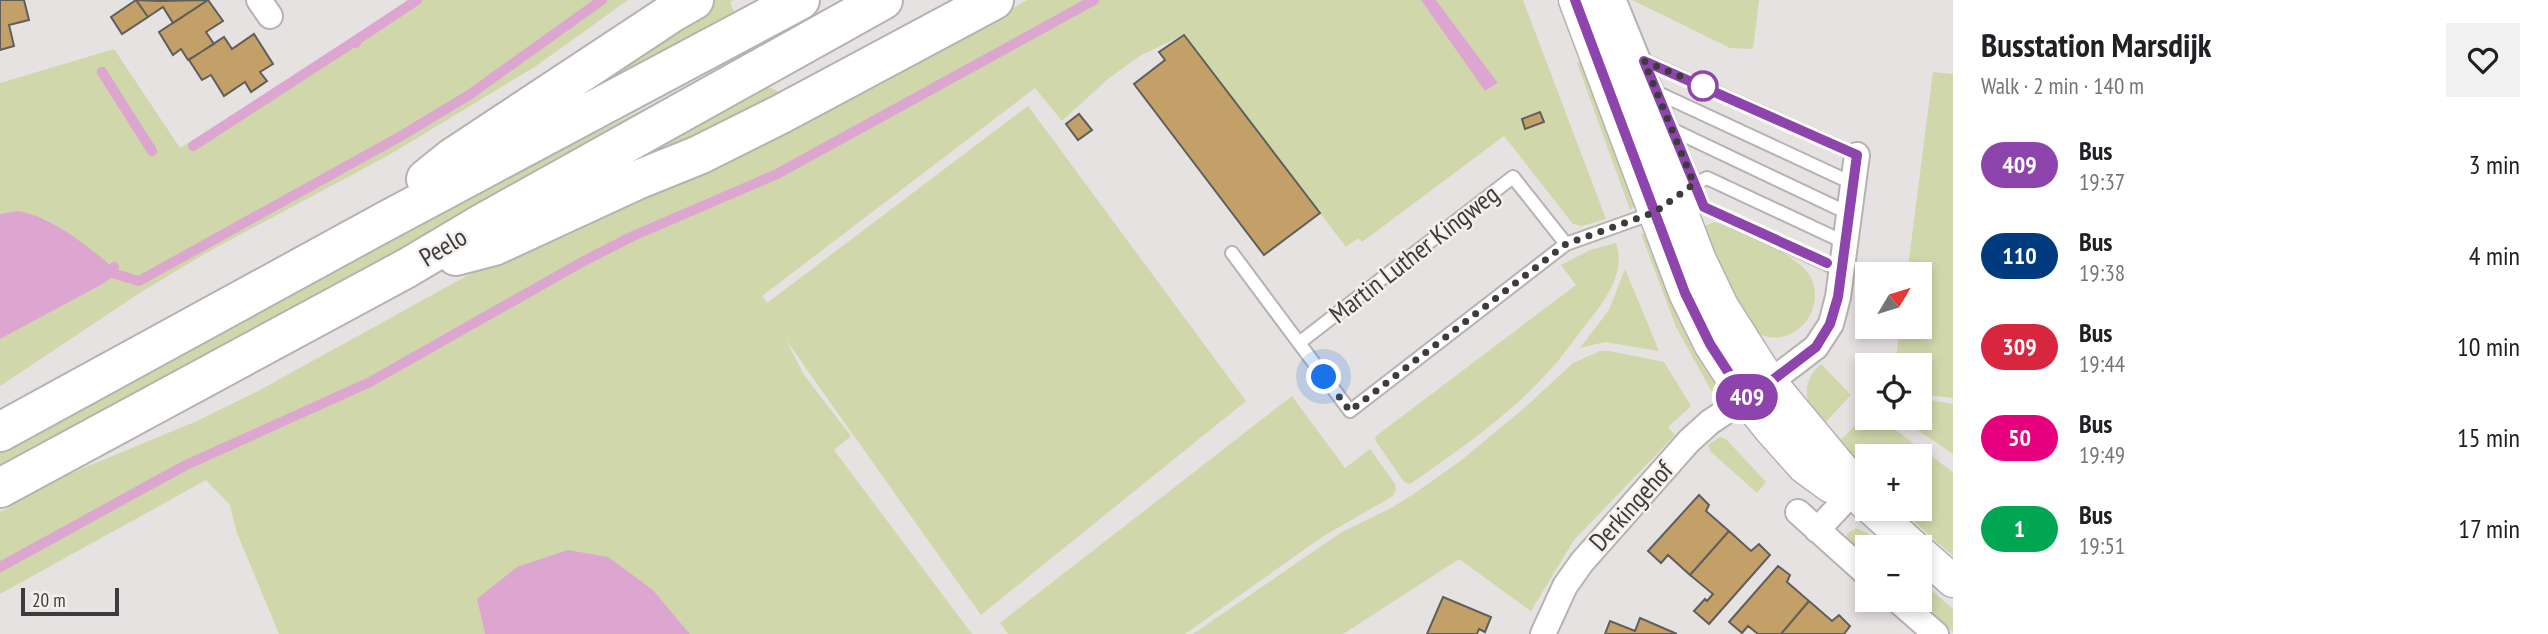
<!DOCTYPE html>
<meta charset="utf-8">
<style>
:root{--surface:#fff;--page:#f2f2f2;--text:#202124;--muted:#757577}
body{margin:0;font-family:"PT Sans Narrow",sans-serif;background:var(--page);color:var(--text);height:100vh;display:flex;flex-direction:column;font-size:26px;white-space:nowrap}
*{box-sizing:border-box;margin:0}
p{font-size:23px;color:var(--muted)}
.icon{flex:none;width:38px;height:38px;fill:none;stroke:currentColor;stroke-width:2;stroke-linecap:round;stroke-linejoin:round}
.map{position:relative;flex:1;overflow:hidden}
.drawer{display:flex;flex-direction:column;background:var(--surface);width:595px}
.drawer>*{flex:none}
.badge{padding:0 14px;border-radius:23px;font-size:24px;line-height:46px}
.needle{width:46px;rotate:52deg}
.tools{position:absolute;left:1855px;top:262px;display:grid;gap:14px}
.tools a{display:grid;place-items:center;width:77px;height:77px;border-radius:0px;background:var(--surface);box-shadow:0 4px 10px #0003;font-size:35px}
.scale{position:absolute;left:21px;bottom:18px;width:98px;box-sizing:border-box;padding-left:7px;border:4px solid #3d3b3b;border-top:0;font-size:19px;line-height:24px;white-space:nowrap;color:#3d3b3b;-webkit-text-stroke:5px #f4f0ee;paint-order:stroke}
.you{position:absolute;width:35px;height:35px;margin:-18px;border:5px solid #fff;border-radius:50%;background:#1a73e8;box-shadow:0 0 0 10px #1a73e833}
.map>.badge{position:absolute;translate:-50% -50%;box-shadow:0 0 0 4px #fff}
.round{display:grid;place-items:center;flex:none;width:74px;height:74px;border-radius:0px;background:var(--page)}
.summary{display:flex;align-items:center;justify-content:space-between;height:119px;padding:0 28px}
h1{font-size:33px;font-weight:700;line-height:52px}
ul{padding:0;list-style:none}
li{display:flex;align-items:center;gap:21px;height:91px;padding:0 28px}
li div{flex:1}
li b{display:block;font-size:26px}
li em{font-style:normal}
li .badge{min-width:77px;font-weight:700;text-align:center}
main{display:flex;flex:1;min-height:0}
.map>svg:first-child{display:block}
</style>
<main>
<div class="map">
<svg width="1953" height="634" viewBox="0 0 1953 634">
<rect width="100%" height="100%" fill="#e6e2e1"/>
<!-- green -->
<path fill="#d0d7aa" d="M420 0H628L536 66 389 155 206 253 138 294 0 386V339L101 285 114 275V265C106 262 98 255 91 250 60 227 40 208 0 214V83L114 49 180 148Z
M710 0H734L730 2 734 12 565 107Z
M1028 0H1421L1486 91 1498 83 1436 0H1523L1606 219 1582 226 1573 224 1504 136 1362 242 1358 238 1346 247 1184 35 1141 55 1108 79 1062 121 1035 88 762 296 767 303 1028 106 1246 401 981 615 786 340 804 375 851 436 834 450 972 634H690L653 590 477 599 485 634H279L237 533 230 505 206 480 0 594V512L64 476 197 421 260 390 499 258 816 112Z
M1632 0H1759L1753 49 1730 48Z
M1589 59 1636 205 1630 210 1577 63Z
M1933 72 1953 74V398L1920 394V366H1895L1900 327H1920V275H1907Z
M769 87 783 94 767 113 608 175Z
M678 92 473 208 0 469V451L473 194Z
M1714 222C1737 227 1799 256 1810 276 1830 314 1785 357 1751 328 1726 306 1715 258 1703 227Z
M1641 234H1647L1716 378V389L1713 394 1676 327Z
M1616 243C1627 274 1602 305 1583 328 1572 342 1562 357 1550 370 1510 415 1459 450 1410 484L1404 482 1375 440 1376 436 1576 285 1561 265 1590 250Z
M1625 269 1659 351 1605 342 1580 348 1609 310Z
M1600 351H1610L1664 362 1691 406 1668 427 1675 435 1574 540 1531 611 1459 559 1343 634H1193L1342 532 1393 507 1415 493 1459 462 1522 410 1573 363Z
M1821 364 1851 395 1819 429C1807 407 1798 384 1821 364Z
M1292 396 1345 468 1370 449 1395 484 1396 490 1393 496 1322 537 1185 634H1008L1000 623Z
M1920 398 1953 404V454L1900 418H1920Z
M1867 413V418H1879L1953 472V556L1900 509H1920V457H1867V481L1834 447Z
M1720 437 1726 439 1766 482 1757 493 1711 452 1708 445Z
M1856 528 1867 533 1883 548H1867V557L1847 538V533Z
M1920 580 1953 609V632L1917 600H1920Z"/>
<!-- water -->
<path fill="#dca6d0" d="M1421 0H1436L1498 83 1485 91Z
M18 211C55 218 82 243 111 265L114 264 115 275 101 285 0 339V214Z
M568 550 608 557 653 590 690 634H485L477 599 517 567Z"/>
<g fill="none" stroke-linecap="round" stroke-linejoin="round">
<!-- stream -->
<path stroke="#dca6d0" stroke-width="10" d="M356 43 355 41 417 0
M102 72 152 151
M193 146 355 41
M114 267 109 272 139 281 401 136 469 95 602 0
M0 567 184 466 370 382 582 262 633 236 777 174 1094 0"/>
</g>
<!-- building -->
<path fill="#c2a068" stroke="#5f5e5b" stroke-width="2" d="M0 0H24L29 20 9 25 14 46 0 50Z
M136 0 159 1 208 0 173 23 163 7 148 17Z
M136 0 148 17 122 34 111 17Z
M208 0 223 21 206 32 214 44 188 60 181 49 173 55 159 32Z
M254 34 273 64 260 72 267 81 251 92 245 82 224 96 211 75 202 80 189 60 224 37 232 49Z
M1184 35 1320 213 1264 255 1134 84 1165 60 1159 52Z
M1540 112 1544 122 1525 129 1522 119Z
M1079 114 1092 130 1078 140 1066 124Z
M1699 495 1709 505 1706 511 1729 531 1690 575 1668 555 1661 563 1648 551Z
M1729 531 1751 551 1759 544 1770 555 1709 624 1694 611 1705 599 1707 601 1713 594 1690 575Z
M1778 566 1790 575 1787 582 1809 601 1781 634H1758L1748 626 1742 633 1729 622Z
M1443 597 1491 617 1485 632 1479 629 1477 634H1427Z
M1809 601 1832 621 1839 615 1850 626 1844 634H1781Z
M1640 618 1677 634H1605L1610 621 1635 631Z"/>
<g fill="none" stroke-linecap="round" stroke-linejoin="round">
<!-- service casing -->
<g stroke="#b6b2b1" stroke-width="16">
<path id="service" d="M1620 0 1704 207 1842 271
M1645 61 1857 155
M1658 93 1854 184
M1673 130 1850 214
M1678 198 1694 184 1707 178 1846 243
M1566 244 1513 177 1299 343 1350 411 1566 244 1653 213
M1232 253 1299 343"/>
</g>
<!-- minor casing -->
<g stroke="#b6b2b1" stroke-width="28">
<path id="minor" d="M259 0 270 16
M1798 512 1867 574
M1817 530 1853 492
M1897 600 1936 634
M1543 634 1565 586 1582 562 1689 441 1710 422 1770 382 1816 347 1831 324 1838 297 1857 155"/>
</g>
<!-- tertiary casing -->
<g stroke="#b6b2b1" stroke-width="35">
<path id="tertiary" d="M1575 0 1685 293 1710 344 1745 398 1770 429 1804 467 1830 486 1853 492 1867 505
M1601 0 1699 258 1722 306 1770 382 1844 471 1853 492
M1872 509 1915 548
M1920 552 1953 581"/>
</g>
<!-- primary casing -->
<g stroke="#b6b2b1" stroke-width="42">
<path id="primary" d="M426 179 452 158 673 12 694 0
M456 256 494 246 637 180 699 155 781 114 994 0
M0 432 384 222 800 0
M0 488 407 268 481 224 883 0"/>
</g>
<!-- service -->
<use href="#service" stroke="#fff" stroke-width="12"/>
<!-- minor -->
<use href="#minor" stroke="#fff" stroke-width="24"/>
<!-- tertiary -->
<use href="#tertiary" stroke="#fff" stroke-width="32"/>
<!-- primary -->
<use href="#primary" stroke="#fff" stroke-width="38"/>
</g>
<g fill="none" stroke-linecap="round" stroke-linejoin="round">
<!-- line casing -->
<g stroke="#fff" stroke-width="16">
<path id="line" d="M1575 0 1685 293 1710 344 1745 398 1770 382 1816 347 1830 324 1838 297 1857 155 1644 61 1704 207 1827 263"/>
</g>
<!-- line -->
<use href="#line" stroke="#8e44ad" stroke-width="10"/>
<!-- walk -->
<path stroke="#3d3b3b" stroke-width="7" stroke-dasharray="0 12.6" d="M1324 377 1350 411 1566 244 1655 212 1694 184 1644 61 1706 87 1703 86"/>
</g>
<!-- markers -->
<circle fill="#fff" stroke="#8e44ad" stroke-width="3.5" cx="1703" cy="86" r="14"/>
<g text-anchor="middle" stroke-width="5" stroke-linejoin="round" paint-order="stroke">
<!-- street labels -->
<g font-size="26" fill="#3d3b3b" stroke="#f4f0ee">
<text transform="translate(443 247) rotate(-31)" y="9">Peelo</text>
<text transform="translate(1414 254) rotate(-38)" y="9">Martin Luther Kingweg</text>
<text transform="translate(1631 506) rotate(-48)" y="9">Derkingehof</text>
</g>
</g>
</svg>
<div class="tools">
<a><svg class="needle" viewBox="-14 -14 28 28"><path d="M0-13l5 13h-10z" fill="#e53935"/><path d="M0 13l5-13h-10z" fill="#757577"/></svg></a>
<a><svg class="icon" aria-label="locate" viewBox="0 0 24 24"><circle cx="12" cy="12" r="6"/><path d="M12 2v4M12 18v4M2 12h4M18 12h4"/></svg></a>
<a>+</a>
<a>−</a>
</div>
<div class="scale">20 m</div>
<div class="you" style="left:1324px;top:377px"></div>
<b class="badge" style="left:1747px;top:397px;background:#8e44ad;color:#fff">409</b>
</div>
<section class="drawer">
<div class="summary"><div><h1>Busstation Marsdijk</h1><p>Walk · 2 min · 140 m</p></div><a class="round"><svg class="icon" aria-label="heart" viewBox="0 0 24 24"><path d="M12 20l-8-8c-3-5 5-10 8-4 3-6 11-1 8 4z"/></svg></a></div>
<ul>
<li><span class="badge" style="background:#8e44ad;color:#fff">409</span><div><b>Bus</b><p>19:37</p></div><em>3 min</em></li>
<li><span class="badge" style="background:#003b80;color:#fff">110</span><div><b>Bus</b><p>19:38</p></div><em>4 min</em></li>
<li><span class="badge" style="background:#d7263d;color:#fff">309</span><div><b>Bus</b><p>19:44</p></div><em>10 min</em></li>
<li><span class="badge" style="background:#e6007e;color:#fff">50</span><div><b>Bus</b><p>19:49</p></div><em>15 min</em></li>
<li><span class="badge" style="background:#00a651;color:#fff">1</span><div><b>Bus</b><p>19:51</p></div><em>17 min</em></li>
</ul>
</section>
</main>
